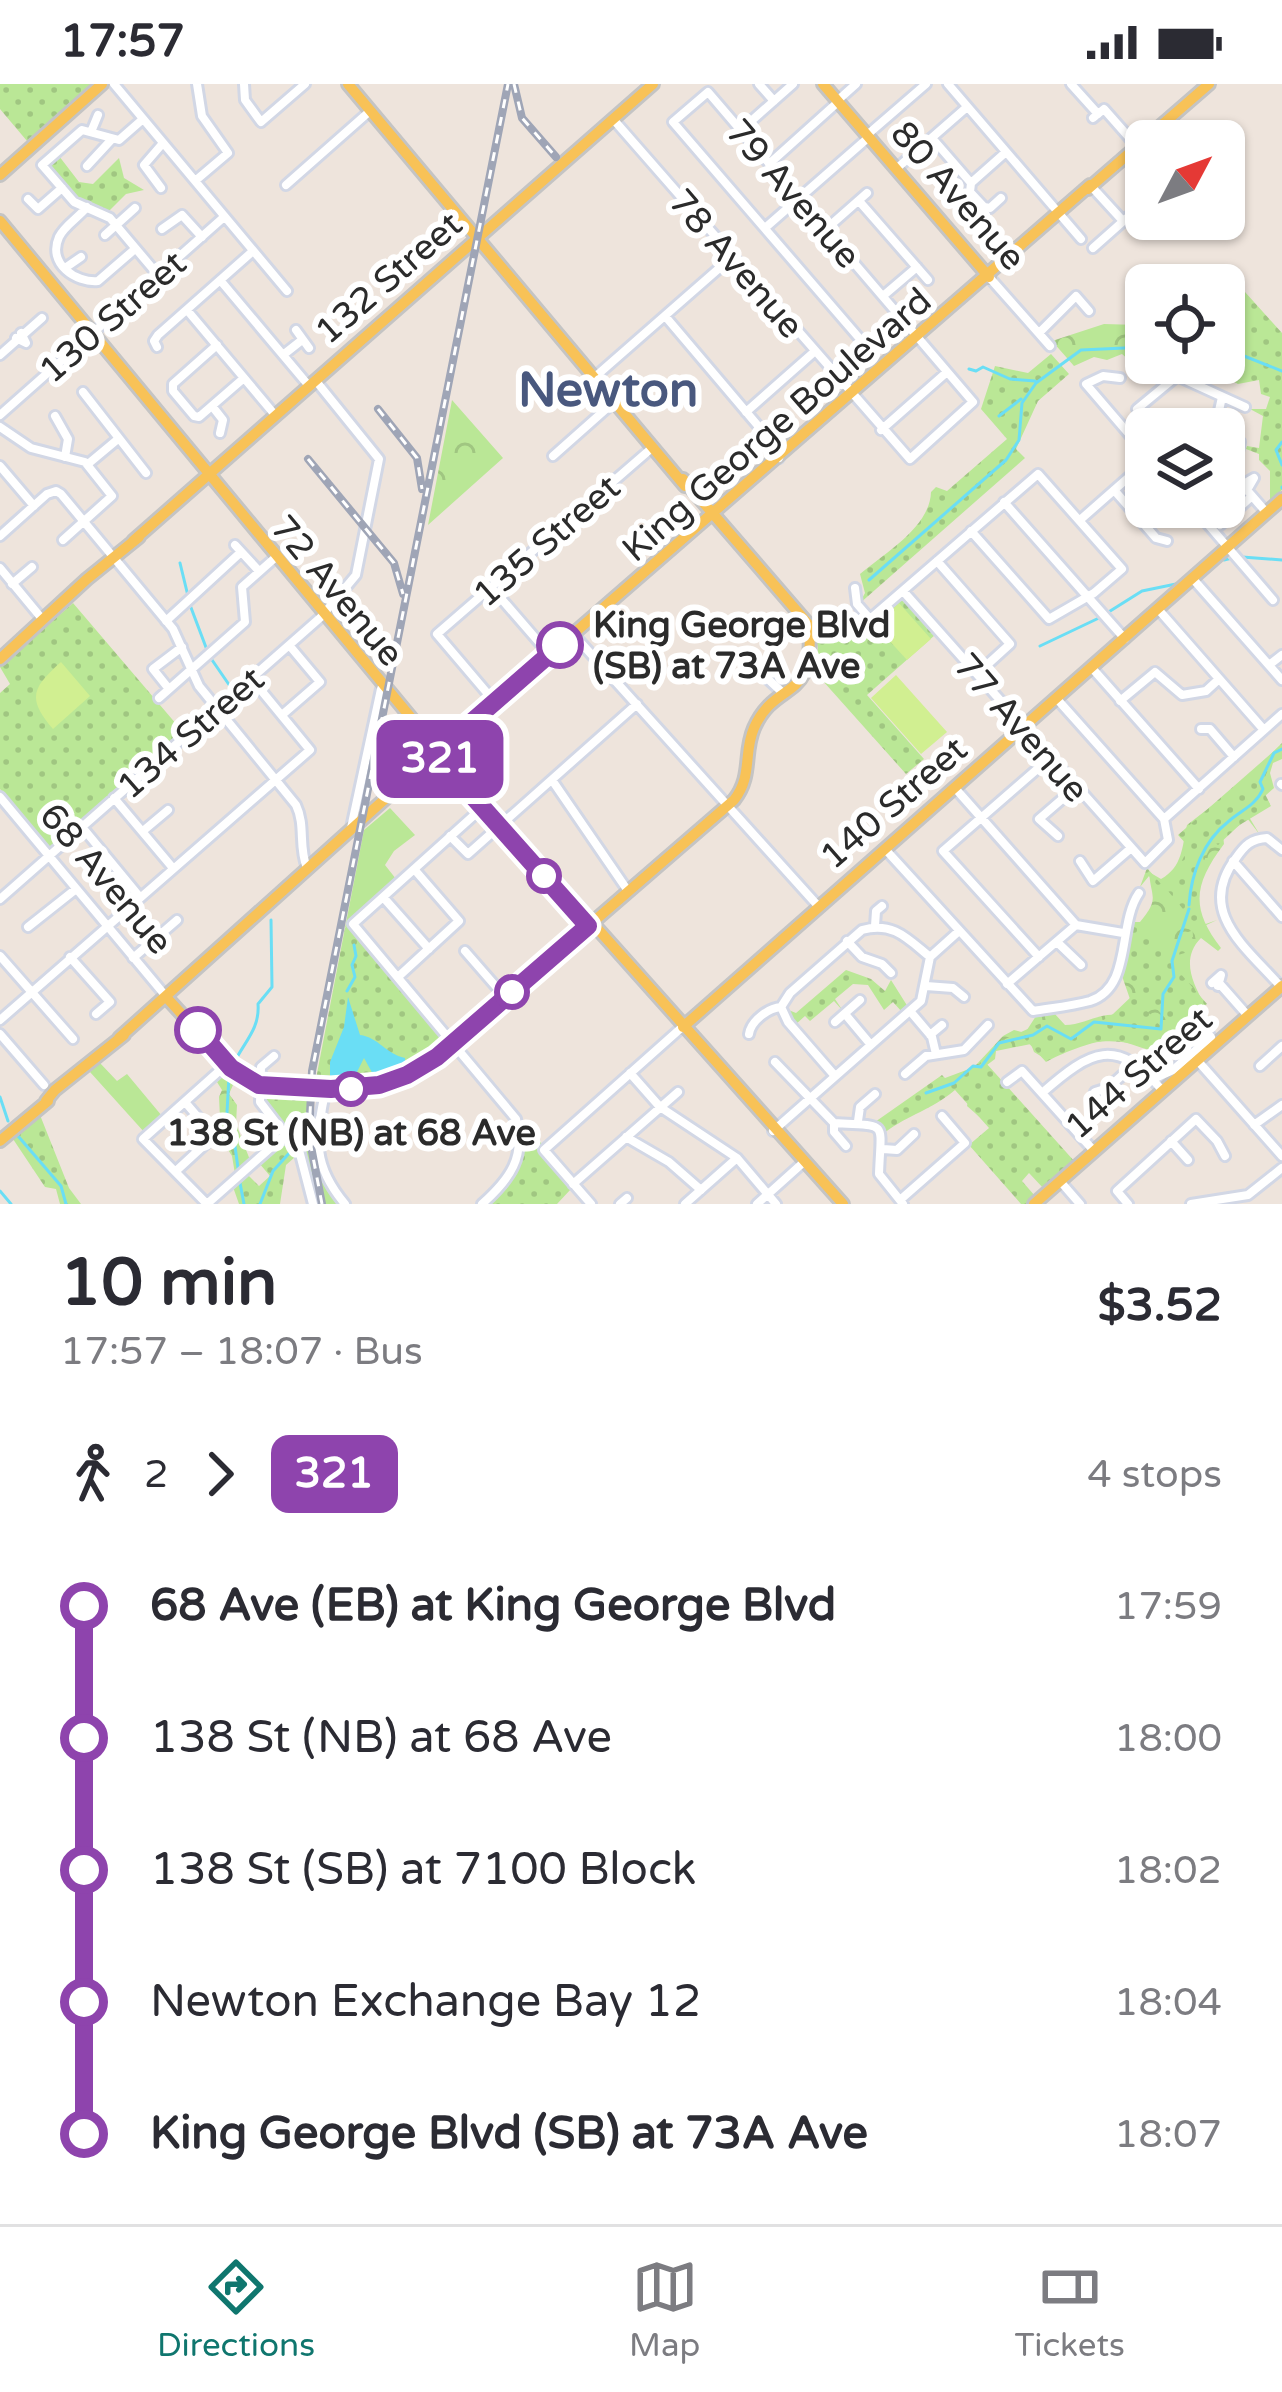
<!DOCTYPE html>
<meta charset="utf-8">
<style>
:root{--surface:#fff;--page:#f7f7f7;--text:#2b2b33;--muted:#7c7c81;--line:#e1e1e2;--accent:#0f766e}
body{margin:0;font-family:"Varela Round",sans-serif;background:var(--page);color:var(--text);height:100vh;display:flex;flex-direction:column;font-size:45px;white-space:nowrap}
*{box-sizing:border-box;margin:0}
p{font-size:39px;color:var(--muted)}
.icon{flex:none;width:66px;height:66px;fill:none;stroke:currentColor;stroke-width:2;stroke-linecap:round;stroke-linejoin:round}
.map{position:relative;height:1120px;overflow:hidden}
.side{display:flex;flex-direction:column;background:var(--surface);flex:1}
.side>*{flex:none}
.badge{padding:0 24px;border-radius:18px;font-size:42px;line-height:78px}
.needle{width:78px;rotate:49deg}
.fabs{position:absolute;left:1125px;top:36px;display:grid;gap:24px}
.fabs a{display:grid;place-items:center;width:120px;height:120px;border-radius:18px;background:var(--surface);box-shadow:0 3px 9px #0004;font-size:60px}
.map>.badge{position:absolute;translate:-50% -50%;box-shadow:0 0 0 6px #fff}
.legs{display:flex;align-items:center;gap:18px;height:132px;padding:0 60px;font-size:39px}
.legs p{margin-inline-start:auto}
.head{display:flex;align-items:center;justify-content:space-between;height:204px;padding:0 60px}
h1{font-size:66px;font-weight:800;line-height:90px}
ul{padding:0 60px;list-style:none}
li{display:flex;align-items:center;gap:42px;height:132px;font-size:45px}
li i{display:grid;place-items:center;width:18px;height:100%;margin:0 15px;background:currentColor}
li i::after{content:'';width:30px;height:30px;margin:-15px;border:9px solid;border-radius:50%;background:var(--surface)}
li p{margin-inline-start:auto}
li:first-child i{background:linear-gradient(#0000 50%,currentColor 0)}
li:last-child i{background:linear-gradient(currentColor 50%,#0000 0)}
.status{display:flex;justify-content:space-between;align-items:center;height:84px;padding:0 60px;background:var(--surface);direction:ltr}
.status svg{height:33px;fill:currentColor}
.menu{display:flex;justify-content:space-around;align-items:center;height:168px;border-top:3px solid var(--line);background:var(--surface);font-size:33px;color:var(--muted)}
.menu a{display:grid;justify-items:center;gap:6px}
.menu .on{color:var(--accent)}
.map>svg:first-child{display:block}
</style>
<div class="status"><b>17:57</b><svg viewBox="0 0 49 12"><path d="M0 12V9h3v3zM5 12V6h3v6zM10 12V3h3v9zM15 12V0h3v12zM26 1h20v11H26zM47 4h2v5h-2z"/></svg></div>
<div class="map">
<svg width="1282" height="1120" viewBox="0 0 1282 1120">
<defs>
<pattern id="forest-crowns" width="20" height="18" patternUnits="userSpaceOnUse" patternTransform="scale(3)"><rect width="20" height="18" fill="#bae796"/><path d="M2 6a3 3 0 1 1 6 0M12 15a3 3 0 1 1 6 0" fill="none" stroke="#a0c681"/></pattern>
<pattern id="park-dots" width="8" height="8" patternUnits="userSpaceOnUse" patternTransform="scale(3)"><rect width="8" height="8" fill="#bae796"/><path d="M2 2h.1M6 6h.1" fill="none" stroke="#a0c681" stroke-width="1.8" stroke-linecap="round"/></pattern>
</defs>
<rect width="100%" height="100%" fill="#eee4dc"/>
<!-- grass -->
<path fill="#bae796" d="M390 724 415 751 394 767 385 781 396 795 395 800 345 844 364 746Z
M100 979 117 997 127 990 162 1032 145 1049 90 988Z"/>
<!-- forest -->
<path fill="url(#forest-crowns)" d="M1146 236V279H1162C1151 284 1130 278 1122 270L1107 276 1094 273 1074 282 1052 257 1104 240 1139 241Z
M452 316 503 374 428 441Z
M1282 659V675L1273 679 1270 689 1274 704 1265 712 1271 722 1223 751 1224 760C1194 800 1190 824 1221 864L1218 867 1201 854C1181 874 1192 898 1204 919 1184 933 1184 949 1157 966 1108 951 1092 956 1044 974L1034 968 1031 960 996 967 995 975 987 981 1031 1087 972 1061 991 1043 967 1022 968 1017 951 995 976 981 1003 952 1014 946 1025 949 1036 932 1054 929 1065 941C1084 941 1098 929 1116 931L1131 918 1122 892 1128 838H1140C1160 814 1151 814 1149 788L1161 795C1183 783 1182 762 1187 741L1240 700Z
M223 990 233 1001 229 1010 237 1021 236 1040 250 1076 235 1090 232 1072 221 1055 219 1013 222 1006 217 998Z
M266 1011 307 1012 308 1061 338 1120H316L304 1073 265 1022Z"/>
<!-- park -->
<path fill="url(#park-dots)" d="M0 0H92L27 57 0 25Z
M59 72 79 98 93 100 119 74 124 94 144 106 126 110 108 128 78 117 49 83Z
M1245 208 1282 249V406L1270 416V387L1259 376V370L1246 365 1247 362 1259 364 1263 332 1250 325H1266L1270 313 1261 310 1259 296 1238 300 1198 279H1224V227Z
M1051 270 1069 290 1038 317 1016 365 1025 374 859 520 865 509 860 490C885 469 930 443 931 408L936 403 947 407 1007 355 981 325 995 282 1028 289Z
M902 513 935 551 867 611 924 675 906 690 814 587 818 564 811 536 842 556 866 534 872 540Z
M73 519 183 648 50 765 0 705V609L10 600 0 583Z
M1282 660V670L1271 679 1261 702 1270 720 1249 733 1260 751 1247 734 1218 761 1214 758C1196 785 1195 810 1200 842L1217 836 1200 844 1192 836 1193 853 1183 855 1188 868 1178 871 1180 889 1207 920 1193 929 1182 953 1124 888 1131 834 1174 882V868L1181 865 1180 851 1191 847 1187 842 1188 831 1168 807 1164 809 1149 792 1140 803 1147 784 1161 800 1174 792 1189 763 1178 751Z
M349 841 448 959C401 996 373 998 315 1000L345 844Z
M846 886 871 895 885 907 891 896 908 923 902 928 893 918 884 926 868 901 853 900 835 915 843 927 834 917 810 937 805 932 795 941 786 925 796 929Z
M1133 911 1177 961C1156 977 1135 957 1111 956 1097 955 1057 971 1046 978L1024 954 999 960 986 979 1075 1078 1044 1105 1029 1089 1022 1097 1035 1112 1026 1120H1021L969 1061 989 1044 955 1006C930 1027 911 1029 884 1049L875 1038 942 991 945 994 977 982 1003 956 1041 939 1075 954 1113 930Z
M40 1031 69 1104 81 1120H60L56 1105 45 1103 13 1055Z
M520 1035 543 1061 538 1067 571 1105 557 1120H491C517 1097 530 1071 520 1035Z
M284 1057 295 1073 286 1081 280 1120H239L233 1103 247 1090 259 1102 270 1092 259 1079Z"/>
<!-- pitch -->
<path fill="#d1ef91" d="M899 519 931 555 907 576 875 541Z
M61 578 90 612 53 645C26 614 33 603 61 578Z
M896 591 947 648 921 670 871 614Z"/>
<!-- water -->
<path fill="#6adef5" d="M348 913 360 951C378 953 386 970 405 974V980L374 992 364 974 354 994 330 993V978L344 943Z"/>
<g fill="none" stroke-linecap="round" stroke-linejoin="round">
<!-- stream -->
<path stroke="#6adef5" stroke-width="3" d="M1224 264 1282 287
M969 285 976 287 983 283 1010 295 1035 297
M999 332 1021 315
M1282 358 1276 366 1282 381
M1282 403V404
M1242 473 1282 476
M1224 476 1232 474
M180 479 188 512
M869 496 1006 376 1019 356 1022 319 1036 299 1081 266 1146 263
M190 521 207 566
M1107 529 1142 507 1176 500
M1040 562 1101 533
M210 573 232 605
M233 636 226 624 238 613
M1189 821C1191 790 1203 757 1229 737 1242 726 1256 721 1263 705L1260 698 1274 669 1282 665
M347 907 355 893 352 881 356 872 354 861
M234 979C244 958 260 945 258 920L272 903 271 836
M229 992 226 1047 234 1055 238 1084
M926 1009 954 999 973 982 981 983 999 959 1033 951 1047 942 1071 955 1094 938 1161 945 1163 910 1174 893 1172 877 1189 825
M0 1013 8 1037
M18 1052 61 1102 66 1120
M297 1060 303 1039
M240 1099 244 1120
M0 1107 11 1120
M260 1120 273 1087 292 1066"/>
<!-- minor casing -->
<g stroke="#d2d7e5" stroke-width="14">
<path id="minor" d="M114 0 287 207
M244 0 245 16 261 38 305 0
M759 0 774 17
M948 0 1081 155
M1071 0 1098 30
M837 17 856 0
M1093 34 1104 25 1134 59
M143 35 119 56 82 46 42 81 74 118 110 134 158 191
M613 35 910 375 973 318 708 8 673 38 866 262
M740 47 793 0
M91 48 98 31
M867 51 926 0
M932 54 971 99 970 108 984 123 990 124 1001 114
M769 80 838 18
M87 82 112 55
M896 85 967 23
M195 97 228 69 202 32 197 0
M971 99 1006 68
M286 101 370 27
M1091 102 1123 137
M161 104 144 81 163 59
M28 115 38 125 62 104
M859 117 928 196
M87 123C79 133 64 142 59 153 47 180 76 199 98 197L135 165
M765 144 869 53
M162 145 182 131 202 153
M825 146 867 109
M105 151 135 124
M1093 164 1146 117
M65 184 81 173
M989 193 1050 262
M220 196 309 302
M883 212 917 183
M187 226 275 331
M665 232 781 369 779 374
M296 246 309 264
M1039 249 1076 212 1089 227
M16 254 26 259 21 249
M217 261 173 300V307L194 332 199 333 244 294
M157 263 154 257 158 251 253 167
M0 271 42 234
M283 271 302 256
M855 271 900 232
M596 292 732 173
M1120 294 1103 292 1086 300 1146 370
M83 308 146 389
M212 322 223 336 220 349
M623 324 652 299
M746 328 814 268
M0 331 224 133
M55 332 68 355 65 373
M0 343 31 364 85 378 112 412 63 456
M1154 345 1137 325 1177 292 1245 323
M1184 345 1215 340
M1215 345 1222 313
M881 346 947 288
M553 372 615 317
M88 380 118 355
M1224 380 1266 428
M0 382 34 422
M1225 384 1237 373 1240 358
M1242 401 1254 394 1247 406
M1114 406 1156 454 1167 457
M1004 418 1125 555
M1193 423 1273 516
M1080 436 1146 378
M1220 441 1252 412
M0 452 47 410 56 407 61 410 173 545 199 602 296 721C306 742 298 762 307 784
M235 461 259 487
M937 477 1010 560 977 590
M0 484 43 536
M1193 495 1282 596
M12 500 32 483
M492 504 550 571
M855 504 857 520 870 535 1038 390 1122 485 1094 509 1049 535 971 447
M903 507 1145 779 1168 756 1164 735 1057 615
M1158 525 1264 646
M166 537 241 468
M573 550 819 823
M741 570 784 610
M1269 581 1282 571
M1092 584 1199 705
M169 605 153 585 182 563
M159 614 245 538 242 503 277 472
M1120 617 1155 588 1182 611 1206 607 1219 595
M499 623 437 550 653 363
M282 631 320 598 289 561
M1201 645H1210L1234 673
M552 696 628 807
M1281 700 1282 701
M955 704 1076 841
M0 713 164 910
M114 714 172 783
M1164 735 1282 630
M82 743 139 812
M351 744 381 605
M143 747 168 726
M450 752 468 770 637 620
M1058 752 1039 735 1075 704
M885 765 1033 927C1051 924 1072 922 1090 917 1133 903 1117 841 1139 809
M1080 777 1093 797 1130 765
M1233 777 1282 833
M383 813 429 865
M0 815 321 533 356 491 379 375 316 297
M875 842 876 827 882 822
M28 843 76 805
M847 857 862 873 882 880 891 889
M1057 858 1081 881
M465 867 505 913
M0 872 73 955
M70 873 110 918 96 930
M1039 873 943 767 1050 674
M133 874 177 836
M398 893 459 837 414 785
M1212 899 1221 891 1218 902
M1219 899 1248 932
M1007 900 1076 841 1123 849
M926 902 953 904 964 913
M1281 903C1247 864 1195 828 1236 774 1245 761 1251 755 1267 754L1282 766
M781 923 790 909 862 846C893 837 908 855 930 873
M781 923 788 938 835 992
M910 927 932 953 936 970
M845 930 871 961
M0 936 310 666 251 594
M835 938 860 916
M0 950 44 1001
M749 950C751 937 768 924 781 923
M930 951 942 941
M274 972 261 983 260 1018 300 1070 313 1120
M1197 976 1282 1072
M775 978 834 1039C889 1043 881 1034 879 1090L903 1120
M1260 982 1282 962
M630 989 660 1023 737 1074 776 1120
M905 990 926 972 964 966 988 941
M1153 995 1173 986 1211 953 1206 948
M1007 998 1022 987 1094 1067
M1095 1008 1108 1004 1137 978
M325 1009C315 1055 313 1082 345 1120
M1042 1009C1091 966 1116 952 1162 1006
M858 1037 860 1023 875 1010
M834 1039V1048L846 1062
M1254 1041 1282 1021
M773 1047 921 917 930 873 959 847
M626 1053 669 1078 701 1106
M1171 1057 1188 1076
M883 1065 897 1066 914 1050
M176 1087 214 1052 185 1018
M1060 1097 1080 1120
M573 1100 678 1008
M900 1116 965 1059 942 1032
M207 1120 143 1055 227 980
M207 1120 285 1051
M482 1120C510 1095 526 1073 516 1035L353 840 482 724
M591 1120 544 1066 680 945
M620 1120 627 1114
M685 1120 737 1074
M757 1120 805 1077
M1128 1120 1117 1107 1196 1035 1217 1057 1225 1072
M1191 1120 1248 1111 1282 1084"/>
</g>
<!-- major casing -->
<g stroke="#c4c4c4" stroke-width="16">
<path id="major" d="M348 0 685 402
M823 0 989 193
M0 91 102 0
M1088 105 1209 0
M0 137 432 659 843 1120
M133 457 653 0
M0 575 87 495 139 453
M431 684H447
M167 914 231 984 259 1001 368 1003 407 991 437 973 734 716C753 692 743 669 754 644 776 594 816 620 809 541L683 395
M683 943 1282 415
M119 954 435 670 1090 101
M46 1017 55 1006 124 951
M0 1057 48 1017
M1034 1120 1282 902"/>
</g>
<!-- minor -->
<use href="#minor" stroke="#fff" stroke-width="8"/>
<!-- major -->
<use href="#major" stroke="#f8c257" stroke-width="10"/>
<!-- rail casing -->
<g stroke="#9fa5b6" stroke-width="8">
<path id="rail" d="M514 0 522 34 556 73
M378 325 417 374 422 405
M308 375 394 479 403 510
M322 1120 309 1052 312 987 508 0"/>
</g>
<!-- rail -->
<use href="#rail" stroke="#fff" stroke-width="3" stroke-dasharray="9" stroke-linecap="butt"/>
</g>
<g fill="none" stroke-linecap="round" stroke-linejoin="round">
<!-- line-1 casing -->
<g stroke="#fff" stroke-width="27">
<path id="line-1" d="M198 946 231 984 259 1001 331 1005 379 1001 407 991 437 973 588 842 435 670 560 561"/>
</g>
<!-- line-1 -->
<use href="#line-1" stroke="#8e44ad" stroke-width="18"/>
</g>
<!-- markers -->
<g fill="#fff" stroke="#8e44ad" stroke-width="6">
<circle cx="560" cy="561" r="21"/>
<circle cx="544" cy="792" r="15"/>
<circle cx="512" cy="908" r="15"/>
<circle cx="198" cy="946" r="21"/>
<circle cx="351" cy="1005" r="15"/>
</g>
<g text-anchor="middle" stroke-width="12" stroke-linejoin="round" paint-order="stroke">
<!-- street labels -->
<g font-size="36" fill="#2b2b2b" stroke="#fff">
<text transform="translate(794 109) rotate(49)" y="13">79 Avenue</text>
<text transform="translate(959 111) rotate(49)" y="13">80 Avenue</text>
<text transform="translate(737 179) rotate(49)" y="13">78 Avenue</text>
<text transform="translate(388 193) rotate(-41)" y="13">132 Street</text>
<text transform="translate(112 232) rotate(-41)" y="13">130 Street</text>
<text transform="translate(776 340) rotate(-41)" y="13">King George Boulevard</text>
<text transform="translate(546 456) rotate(-41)" y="13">135 Street</text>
<text transform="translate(338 506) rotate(50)" y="13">72 Avenue</text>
<text transform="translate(1022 643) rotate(49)" y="13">77 Avenue</text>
<text transform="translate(190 648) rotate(-41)" y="13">134 Street</text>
<text transform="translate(893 718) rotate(-41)" y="13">140 Street</text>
<text transform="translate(107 794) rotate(50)" y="13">68 Avenue</text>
<text transform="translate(1138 988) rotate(-41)" y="13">144 Street</text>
</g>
<!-- stop labels -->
<g font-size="36" font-weight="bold" fill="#2b2b2b" stroke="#fff" text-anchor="start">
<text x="593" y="553">King George Blvd<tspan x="593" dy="41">(SB) at 73A Ave</tspan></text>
<text x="351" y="1061" text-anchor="middle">138 St (NB) at 68 Ave</text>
</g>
<!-- district labels -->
<g font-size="48" font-weight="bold" fill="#49587e" stroke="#fff">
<text x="608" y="322">Newton</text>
</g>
</g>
</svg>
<div class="fabs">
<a><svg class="needle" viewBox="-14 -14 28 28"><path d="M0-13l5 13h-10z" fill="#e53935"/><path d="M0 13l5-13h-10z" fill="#7c7c81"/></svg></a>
<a><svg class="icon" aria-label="locate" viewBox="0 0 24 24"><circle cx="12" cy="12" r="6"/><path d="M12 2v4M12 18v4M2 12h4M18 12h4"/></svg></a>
<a><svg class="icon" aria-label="layers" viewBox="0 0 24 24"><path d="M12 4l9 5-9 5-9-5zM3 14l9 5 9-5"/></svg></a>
</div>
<b class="badge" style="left:440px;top:675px;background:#8e44ad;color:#fff">321</b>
</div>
<section class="side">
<div class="head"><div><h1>10 min</h1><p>17:57 – 18:07 · Bus</p></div><b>$3.52</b></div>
<div class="legs"><svg class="icon" aria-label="walk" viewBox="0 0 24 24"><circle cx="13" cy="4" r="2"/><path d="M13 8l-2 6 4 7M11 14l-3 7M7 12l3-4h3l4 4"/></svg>2<svg class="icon" aria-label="forward" viewBox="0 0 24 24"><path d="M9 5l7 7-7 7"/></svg><b class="badge" style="background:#8e44ad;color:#fff">321</b><p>4 stops</p></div>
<ul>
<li><i style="color:#8e44ad"></i><b>68 Ave (EB) at King George Blvd</b><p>17:59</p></li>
<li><i style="color:#8e44ad"></i><span>138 St (NB) at 68 Ave</span><p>18:00</p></li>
<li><i style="color:#8e44ad"></i><span>138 St (SB) at 7100 Block</span><p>18:02</p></li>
<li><i style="color:#8e44ad"></i><span>Newton Exchange Bay 12</span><p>18:04</p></li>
<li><i style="color:#8e44ad"></i><b>King George Blvd (SB) at 73A Ave</b><p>18:07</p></li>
</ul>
</section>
<nav class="menu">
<a class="on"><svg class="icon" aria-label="directions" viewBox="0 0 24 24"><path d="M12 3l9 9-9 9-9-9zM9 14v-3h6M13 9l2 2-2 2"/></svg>Directions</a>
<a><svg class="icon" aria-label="map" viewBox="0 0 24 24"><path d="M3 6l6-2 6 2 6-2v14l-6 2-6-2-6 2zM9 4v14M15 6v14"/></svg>Map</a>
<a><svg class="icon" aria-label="tickets" viewBox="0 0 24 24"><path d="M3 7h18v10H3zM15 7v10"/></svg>Tickets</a>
</nav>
